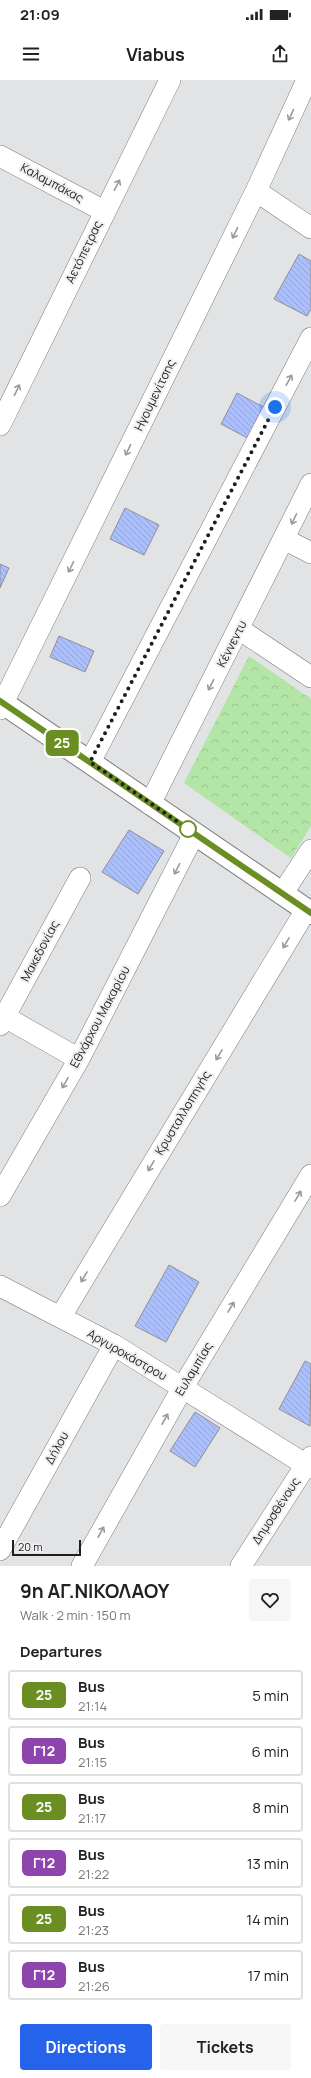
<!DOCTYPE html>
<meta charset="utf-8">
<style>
:root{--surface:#fff;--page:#f6f6f6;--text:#222;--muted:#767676;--line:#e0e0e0;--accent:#2563eb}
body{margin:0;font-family:Manrope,sans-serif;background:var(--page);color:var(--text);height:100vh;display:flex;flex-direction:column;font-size:15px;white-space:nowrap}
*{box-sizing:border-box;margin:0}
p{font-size:13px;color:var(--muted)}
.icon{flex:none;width:22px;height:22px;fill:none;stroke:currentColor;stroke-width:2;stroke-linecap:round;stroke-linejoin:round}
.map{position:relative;height:1486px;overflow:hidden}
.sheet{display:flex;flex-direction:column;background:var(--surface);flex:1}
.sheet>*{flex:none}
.badge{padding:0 8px;border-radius:6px;font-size:14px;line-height:26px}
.scale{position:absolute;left:12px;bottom:10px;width:69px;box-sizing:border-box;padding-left:4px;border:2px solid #1e1e1f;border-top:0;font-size:11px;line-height:14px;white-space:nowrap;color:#1e1e1f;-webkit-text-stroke:3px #eff0f2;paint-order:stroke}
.you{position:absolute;width:20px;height:20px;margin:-10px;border:3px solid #fff;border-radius:50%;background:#1a73e8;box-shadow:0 0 0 6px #1a73e833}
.map>.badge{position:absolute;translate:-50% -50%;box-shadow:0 0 0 2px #fff}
h2{padding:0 20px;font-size:15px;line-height:36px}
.round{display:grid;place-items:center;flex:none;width:42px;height:42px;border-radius:4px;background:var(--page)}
.headline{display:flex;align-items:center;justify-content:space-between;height:68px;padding:0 20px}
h1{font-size:19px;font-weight:700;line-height:30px}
.primary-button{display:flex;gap:8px;margin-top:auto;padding:8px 20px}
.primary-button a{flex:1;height:46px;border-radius:4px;background:var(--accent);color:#fff;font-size:16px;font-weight:700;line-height:46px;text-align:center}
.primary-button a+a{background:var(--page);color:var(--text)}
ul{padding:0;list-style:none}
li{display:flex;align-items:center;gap:12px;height:50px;margin:0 8px 6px;padding:0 12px;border:2px solid var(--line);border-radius:4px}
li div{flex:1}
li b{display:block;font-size:15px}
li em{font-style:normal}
li .badge{min-width:44px;font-weight:700;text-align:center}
.status{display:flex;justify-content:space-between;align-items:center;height:28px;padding:0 20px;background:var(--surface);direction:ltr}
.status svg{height:11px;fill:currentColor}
header{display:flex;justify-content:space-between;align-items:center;height:52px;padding:0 20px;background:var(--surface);font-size:18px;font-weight:700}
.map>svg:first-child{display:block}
</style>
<div class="status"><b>21:09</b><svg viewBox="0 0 49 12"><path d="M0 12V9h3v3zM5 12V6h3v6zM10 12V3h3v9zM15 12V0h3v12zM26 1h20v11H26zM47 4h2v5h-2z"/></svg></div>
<header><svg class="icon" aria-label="menu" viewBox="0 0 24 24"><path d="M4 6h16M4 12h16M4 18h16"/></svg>Viabus<svg class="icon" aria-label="share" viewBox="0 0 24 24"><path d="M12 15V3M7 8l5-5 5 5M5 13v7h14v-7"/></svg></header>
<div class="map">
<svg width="311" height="1486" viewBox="0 0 311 1486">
<defs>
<pattern id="park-crowns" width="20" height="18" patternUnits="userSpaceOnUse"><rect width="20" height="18" fill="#b2e5a6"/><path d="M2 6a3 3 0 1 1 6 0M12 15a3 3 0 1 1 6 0" fill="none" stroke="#99c48e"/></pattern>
<pattern id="building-back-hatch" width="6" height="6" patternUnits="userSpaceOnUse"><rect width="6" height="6" fill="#abbffe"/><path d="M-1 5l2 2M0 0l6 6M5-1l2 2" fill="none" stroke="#93a4d9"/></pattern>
</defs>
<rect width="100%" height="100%" fill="#e2e3e5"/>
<!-- park -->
<path fill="url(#park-crowns)" d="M249 576 311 619V746L291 778 184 703Z"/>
<!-- building -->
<path fill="url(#building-back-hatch)" stroke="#8f9092" d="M299 174 311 181V229L307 236 274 219Z
M237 313 271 331 255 362 221 344Z
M125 428 159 445 144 475 110 459Z
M0 484 9 488 0 508Z
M59 556 94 571 85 592 50 577Z
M129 750 164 771 138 814 102 792Z
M169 1185 199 1202 166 1262 135 1246Z
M305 1281 311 1284 310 1346 279 1329Z
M195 1332 220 1348 195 1387 170 1371Z"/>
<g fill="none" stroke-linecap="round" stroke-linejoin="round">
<!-- street casing -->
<g stroke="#7d7e7f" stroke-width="22">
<path id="street" d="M0 76 104 131
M256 111 311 148
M0 345 170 0
M284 459 311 473
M239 549 311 597
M0 629 256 111 307 0
M90 682 311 258
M150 724 311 404
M282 814 311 770
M5 937 79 979
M0 945 80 798
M0 1116 79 979 194 754
M0 1206 114 1265 311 1388
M61 1236 306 830
M0 1470 114 1265
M82 1486 183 1307 311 1095
M241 1486 311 1377"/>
</g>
<!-- secondary casing -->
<g stroke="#7d7e7f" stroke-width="24">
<path id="secondary" d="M0 621 311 833"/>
</g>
<!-- street -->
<use href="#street" stroke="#fff" stroke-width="21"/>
<!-- secondary -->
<use href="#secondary" stroke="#fff" stroke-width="22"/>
</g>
<!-- one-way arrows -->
<defs><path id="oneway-shaft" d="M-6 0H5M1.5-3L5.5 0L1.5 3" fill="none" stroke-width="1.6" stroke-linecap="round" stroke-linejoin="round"/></defs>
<g stroke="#9a9a9a">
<use href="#oneway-shaft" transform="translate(291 35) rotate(115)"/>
<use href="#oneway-shaft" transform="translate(117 105) rotate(-63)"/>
<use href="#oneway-shaft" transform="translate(235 153) rotate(116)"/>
<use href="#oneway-shaft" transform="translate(289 300) rotate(-62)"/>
<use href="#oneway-shaft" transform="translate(17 310) rotate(-64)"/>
<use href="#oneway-shaft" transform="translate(128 370) rotate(116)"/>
<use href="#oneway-shaft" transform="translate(294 439) rotate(116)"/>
<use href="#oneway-shaft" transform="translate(71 487) rotate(116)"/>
<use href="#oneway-shaft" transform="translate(211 605) rotate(117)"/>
<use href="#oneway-shaft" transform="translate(177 789) rotate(117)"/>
<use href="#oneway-shaft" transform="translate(286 863) rotate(121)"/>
<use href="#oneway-shaft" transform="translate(219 975) rotate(121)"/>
<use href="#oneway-shaft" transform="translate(65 1003) rotate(120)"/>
<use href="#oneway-shaft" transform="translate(151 1086) rotate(121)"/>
<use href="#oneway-shaft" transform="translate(298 1116) rotate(-59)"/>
<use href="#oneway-shaft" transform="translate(84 1197) rotate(121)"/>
<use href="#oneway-shaft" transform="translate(231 1227) rotate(-59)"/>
<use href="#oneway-shaft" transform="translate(165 1339) rotate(-61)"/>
<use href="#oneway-shaft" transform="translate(101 1452) rotate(-61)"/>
</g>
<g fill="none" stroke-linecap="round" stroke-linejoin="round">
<!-- line casing -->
<g stroke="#fff" stroke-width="9">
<path id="line" d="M0 621 311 833"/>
</g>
<!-- line -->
<use href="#line" stroke="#6b8e23" stroke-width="6"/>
<!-- walk -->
<path stroke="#1e1e1f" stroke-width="4" stroke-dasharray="0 7.2" d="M188 749 90 682 275 327"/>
</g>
<!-- markers -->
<circle fill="#fff" stroke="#6b8e23" stroke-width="2" cx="188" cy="749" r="8"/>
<g text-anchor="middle" stroke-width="4" stroke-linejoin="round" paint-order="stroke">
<!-- street labels -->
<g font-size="12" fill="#1e1e1f" stroke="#eff0f2">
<text transform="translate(52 103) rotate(28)" y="4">Καλαμπάκας</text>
<text transform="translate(84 172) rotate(-64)" y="4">Αετόπετρας</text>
<text transform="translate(155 315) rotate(-64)" y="4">Ηγουμενίτσης</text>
<text transform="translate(232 564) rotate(-63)" y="4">Κέννεντυ</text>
<text transform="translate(40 871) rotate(-62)" y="4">Μακεδονίας</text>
<text transform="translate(100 937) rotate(-62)" y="4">Εθνάρχου Μακαρίου</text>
<text transform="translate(183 1033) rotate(-59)" y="4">Κρυσταλλοπηγής</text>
<text transform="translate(127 1275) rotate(30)" y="4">Αργυροκάστρου</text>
<text transform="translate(194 1289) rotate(-59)" y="4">Ευλαμπίας</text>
<text transform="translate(57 1368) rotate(-61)" y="4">Δήλου</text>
<text transform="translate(276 1431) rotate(-57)" y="4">Δημοσθένους</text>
</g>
</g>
</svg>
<div class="scale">20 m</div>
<div class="you" style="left:275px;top:327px"></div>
<b class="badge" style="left:62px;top:663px;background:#6b8e23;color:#fff">25</b>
</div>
<section class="sheet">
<div class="headline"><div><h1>9η ΑΓ.ΝΙΚΟΛΑΟΥ</h1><p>Walk · 2 min · 150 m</p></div><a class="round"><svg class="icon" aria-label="heart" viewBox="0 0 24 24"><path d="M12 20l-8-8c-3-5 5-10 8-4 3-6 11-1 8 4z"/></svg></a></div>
<h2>Departures</h2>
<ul>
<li><span class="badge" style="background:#6b8e23;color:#fff">25</span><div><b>Bus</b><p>21:14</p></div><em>5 min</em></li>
<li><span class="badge" style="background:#8e44ad;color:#fff">Γ12</span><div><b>Bus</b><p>21:15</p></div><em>6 min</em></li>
<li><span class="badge" style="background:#6b8e23;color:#fff">25</span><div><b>Bus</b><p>21:17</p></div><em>8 min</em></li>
<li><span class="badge" style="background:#8e44ad;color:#fff">Γ12</span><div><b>Bus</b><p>21:22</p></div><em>13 min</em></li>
<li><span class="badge" style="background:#6b8e23;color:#fff">25</span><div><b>Bus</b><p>21:23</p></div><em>14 min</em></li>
<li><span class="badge" style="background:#8e44ad;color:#fff">Γ12</span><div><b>Bus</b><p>21:26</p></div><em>17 min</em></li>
</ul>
<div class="primary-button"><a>Directions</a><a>Tickets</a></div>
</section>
